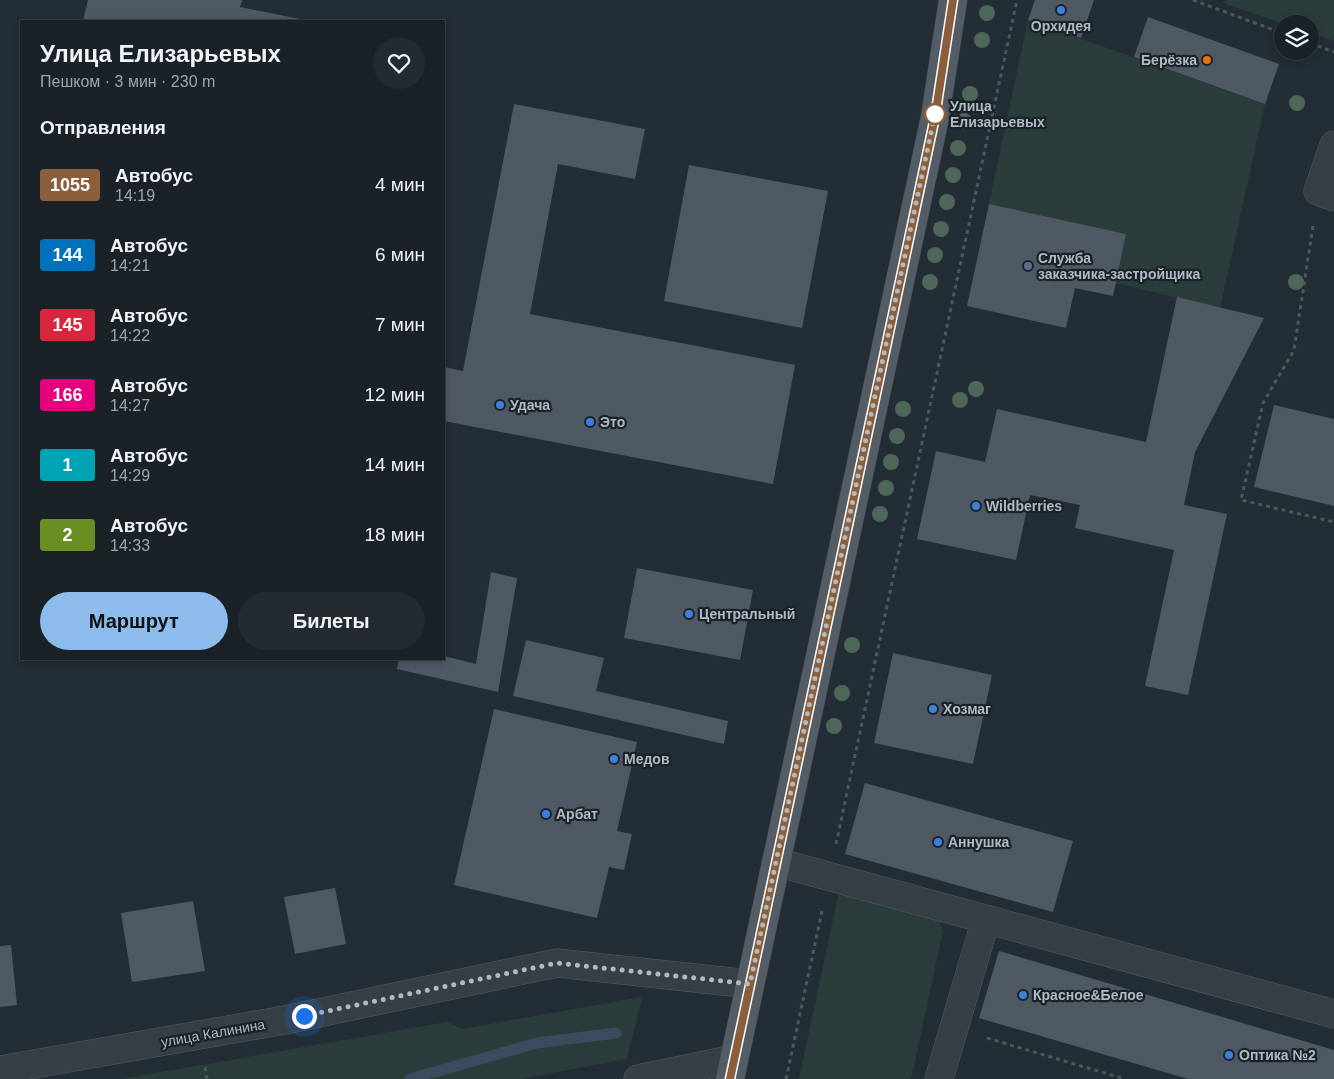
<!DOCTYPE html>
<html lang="ru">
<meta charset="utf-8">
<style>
:root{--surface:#1a2228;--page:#232a30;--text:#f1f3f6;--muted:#9fa4a8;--line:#383f45;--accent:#8dbbeb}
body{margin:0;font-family:Helvetica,sans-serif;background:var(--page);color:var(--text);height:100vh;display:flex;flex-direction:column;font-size:19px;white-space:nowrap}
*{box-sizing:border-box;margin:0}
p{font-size:16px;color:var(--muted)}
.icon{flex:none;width:28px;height:28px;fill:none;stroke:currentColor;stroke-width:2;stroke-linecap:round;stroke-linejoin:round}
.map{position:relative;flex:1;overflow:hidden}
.panel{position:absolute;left:20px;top:20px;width:425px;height:640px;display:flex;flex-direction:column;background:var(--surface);border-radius:0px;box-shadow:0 2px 8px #0003,0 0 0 1px var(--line)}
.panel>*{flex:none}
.badge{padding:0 10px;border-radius:4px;font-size:18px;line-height:32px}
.tools{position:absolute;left:1274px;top:15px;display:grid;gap:10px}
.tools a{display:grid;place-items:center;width:45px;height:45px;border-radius:50%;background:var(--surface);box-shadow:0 2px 8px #0003,0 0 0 1px var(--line);font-size:25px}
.you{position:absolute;width:25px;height:25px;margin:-12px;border:4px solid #fff;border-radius:50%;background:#1a73e8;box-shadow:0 0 0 8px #1a73e833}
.map>.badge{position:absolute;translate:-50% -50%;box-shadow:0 0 0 2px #fff}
h2{padding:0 20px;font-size:19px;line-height:45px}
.round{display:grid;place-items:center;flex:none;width:52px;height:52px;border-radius:26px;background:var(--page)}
.overview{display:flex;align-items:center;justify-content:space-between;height:85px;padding:0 20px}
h1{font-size:24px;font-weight:700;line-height:38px}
.button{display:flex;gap:10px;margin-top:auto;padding:10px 20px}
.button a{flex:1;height:58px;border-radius:30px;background:var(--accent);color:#111;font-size:20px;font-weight:700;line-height:58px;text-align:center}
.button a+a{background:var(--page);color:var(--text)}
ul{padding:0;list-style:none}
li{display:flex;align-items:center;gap:15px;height:70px;padding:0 20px}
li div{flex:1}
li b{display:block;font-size:19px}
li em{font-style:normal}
li .badge{min-width:55px;font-weight:700;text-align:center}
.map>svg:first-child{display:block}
</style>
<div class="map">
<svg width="1334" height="1079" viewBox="0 0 1334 1079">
<rect width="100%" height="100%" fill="#232d35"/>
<!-- green -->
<path fill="#2b3d3b" d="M1226 0H1334V41L1310 33V24H1284L1224 3Z
M1028 20 1265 104 1220 308 1115 283 1126 234 989 204Z
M839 891 934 917 940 923 943 931 911 1079H799Z
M642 997 627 1059 520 1079H121L447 1022 462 1029Z"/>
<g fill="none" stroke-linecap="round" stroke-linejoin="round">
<!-- stream -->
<path stroke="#3a4c5d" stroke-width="11" d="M410 1079 537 1043 616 1033"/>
</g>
<!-- building -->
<path fill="#4e5964" d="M88 0H242L240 7 305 20 83 21Z
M1035 0H1094L1081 38 1028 20Z
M1148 17 1279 64 1265 104 1134 57Z
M514 104 645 129 635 179 558 164 530 314 795 365 773 484 444 421V367L463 371Z
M689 165 828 191 802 328 664 301Z
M989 204 1126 234 1113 296 1075 288 1066 328 967 306Z
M1177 297 1264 318 1195 452 1184 505 1227 514 1188 695 1145 686 1174 550 1075 528 1080 505 1030 495 1016 560 917 539 936 451 985 462 997 409 1146 442Z
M1274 405 1334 419V506L1254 487Z
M637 568 753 590 740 660 624 638Z
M491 572 517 578 498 692 397 669 399 659H444V656L476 664Z
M526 640 604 658 596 691 728 721 724 744 513 696Z
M893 653 992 675 973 764 874 743Z
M494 709 637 742 617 831 632 834 624 870 609 867 597 918 454 885Z
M865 783 1073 841 1053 912 845 854Z
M335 888 346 944 295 954 284 897Z
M193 901 205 971 132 982 121 913Z
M11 945 17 1005 0 1007V946Z
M999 951 1334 1050V1079H1188L979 1018Z"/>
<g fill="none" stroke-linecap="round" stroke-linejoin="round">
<!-- minor casing -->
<g stroke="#545c64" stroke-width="29">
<path id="minor" d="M1334 145 1318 191 1334 197
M776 862 1334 1014
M0 1070 285 1020 557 963 750 984
M638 1079 734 1059
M939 1079 986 919"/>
</g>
<!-- major casing -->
<g stroke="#424a52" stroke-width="29">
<path id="major" d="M730 1079 935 117 953 0"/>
</g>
<!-- path -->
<path stroke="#495a5a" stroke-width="3" stroke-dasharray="4 4" stroke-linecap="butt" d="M1193 0 1282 33
M1310 43 1334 52
M1313 226 1294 350 1263 403 1241 500 1334 522
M836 844 1017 0
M987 1038 1125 1079
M205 1067 207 1079
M786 1079 822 911"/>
<!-- minor -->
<use href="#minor" stroke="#363e46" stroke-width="28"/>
<!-- major -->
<use href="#major" stroke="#545d66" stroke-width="28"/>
</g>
<!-- trees -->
<g fill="#4e6759">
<circle cx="987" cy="13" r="8"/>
<circle cx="982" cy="40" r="8"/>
<circle cx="970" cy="94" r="8"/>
<circle cx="1297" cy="103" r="8"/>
<circle cx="964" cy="121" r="8"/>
<circle cx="958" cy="148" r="8"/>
<circle cx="953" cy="175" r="8"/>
<circle cx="947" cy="202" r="8"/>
<circle cx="941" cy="229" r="8"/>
<circle cx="935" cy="255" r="8"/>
<circle cx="930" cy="282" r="8"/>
<circle cx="1296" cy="282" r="8"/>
<circle cx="976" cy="389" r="8"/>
<circle cx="960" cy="400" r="8"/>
<circle cx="903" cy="409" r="8"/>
<circle cx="897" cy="436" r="8"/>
<circle cx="891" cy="462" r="8"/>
<circle cx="886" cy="488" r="8"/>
<circle cx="880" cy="514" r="8"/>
<circle cx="852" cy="645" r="8"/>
<circle cx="842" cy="693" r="8"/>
<circle cx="834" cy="726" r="8"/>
</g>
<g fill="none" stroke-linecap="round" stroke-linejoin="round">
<!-- line casing -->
<g stroke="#fff" stroke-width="11">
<path id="line" d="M730 1079 935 117 953 0"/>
</g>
<!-- line -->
<use href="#line" stroke="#8b5e3c" stroke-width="8"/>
<!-- walk -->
<path stroke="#b1b9c2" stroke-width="5" stroke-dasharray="0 9" d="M304 1016 557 963 750 984 935 114"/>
</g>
<!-- markers -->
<g fill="#3f7fe0" stroke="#1b232a" stroke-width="2">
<circle cx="1061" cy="10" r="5"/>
<circle cx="500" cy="405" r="5"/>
<circle cx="590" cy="422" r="5"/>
<circle cx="976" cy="506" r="5"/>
<circle cx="689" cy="614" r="5"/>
<circle cx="933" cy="709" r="5"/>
<circle cx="614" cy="759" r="5"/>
<circle cx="546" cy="814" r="5"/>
<circle cx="938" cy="842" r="5"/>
<circle cx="1023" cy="995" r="5"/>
<circle cx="1229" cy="1055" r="5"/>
</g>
<circle fill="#e8710a" stroke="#1b232a" stroke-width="2" cx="1207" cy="60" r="5"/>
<circle fill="#fff" stroke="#8b5e3c" stroke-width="2.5" cx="935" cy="114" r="10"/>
<circle fill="#5c6f8a" stroke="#1b232a" stroke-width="2" cx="1028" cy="266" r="5"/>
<g text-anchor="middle" stroke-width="4.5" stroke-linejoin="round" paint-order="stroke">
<!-- poi labels -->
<g font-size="14" font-weight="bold" fill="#b1b9c2" stroke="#1b232a" text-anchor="start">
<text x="1061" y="31" text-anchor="middle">Орхидея</text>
<text x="1197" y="65" text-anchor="end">Берёзка</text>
<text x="1038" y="263">Служба<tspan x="1038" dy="16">заказчика-застройщика</tspan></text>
<text x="510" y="410">Удача</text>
<text x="600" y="427">Это</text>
<text x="986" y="511">Wildberries</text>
<text x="699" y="619">Центральный</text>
<text x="943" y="714">Хозмаг</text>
<text x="624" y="764">Медов</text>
<text x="556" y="819">Арбат</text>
<text x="948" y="847">Аннушка</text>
<text x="1033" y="1000">Красное&amp;Белое</text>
<text x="1239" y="1060">Оптика №2</text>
</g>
<!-- stop labels -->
<g font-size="14" font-weight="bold" fill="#b1b9c2" stroke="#1b232a" text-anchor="start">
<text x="950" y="111">Улица<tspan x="950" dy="16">Елизарьевых</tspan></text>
</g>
<!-- street labels -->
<g font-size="14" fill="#b1b9c2" stroke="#1b232a">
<text transform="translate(213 1033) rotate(-10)" y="5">улица Калинина</text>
</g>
</g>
</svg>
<div class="tools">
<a><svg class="icon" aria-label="layers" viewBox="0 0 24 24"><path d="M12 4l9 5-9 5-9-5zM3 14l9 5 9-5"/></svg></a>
</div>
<div class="you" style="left:304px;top:1016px"></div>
<section class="panel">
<div class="overview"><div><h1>Улица Елизарьевых</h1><p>Пешком · 3 мин · 230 m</p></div><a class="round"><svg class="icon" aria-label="heart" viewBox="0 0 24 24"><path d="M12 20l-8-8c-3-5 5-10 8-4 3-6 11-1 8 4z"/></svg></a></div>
<h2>Отправления</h2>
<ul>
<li><span class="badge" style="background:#8b5e3c;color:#fff">1055</span><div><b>Автобус</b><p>14:19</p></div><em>4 мин</em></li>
<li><span class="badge" style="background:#0072bc;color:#fff">144</span><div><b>Автобус</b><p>14:21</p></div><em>6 мин</em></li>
<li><span class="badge" style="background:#d7263d;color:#fff">145</span><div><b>Автобус</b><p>14:22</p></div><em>7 мин</em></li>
<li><span class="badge" style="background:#e6007e;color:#fff">166</span><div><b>Автобус</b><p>14:27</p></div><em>12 мин</em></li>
<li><span class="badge" style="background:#00a3b4;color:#fff">1</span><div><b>Автобус</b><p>14:29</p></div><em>14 мин</em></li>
<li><span class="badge" style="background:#6b8e23;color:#fff">2</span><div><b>Автобус</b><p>14:33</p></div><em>18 мин</em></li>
</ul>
<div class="button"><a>Маршрут</a><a>Билеты</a></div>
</section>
</div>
